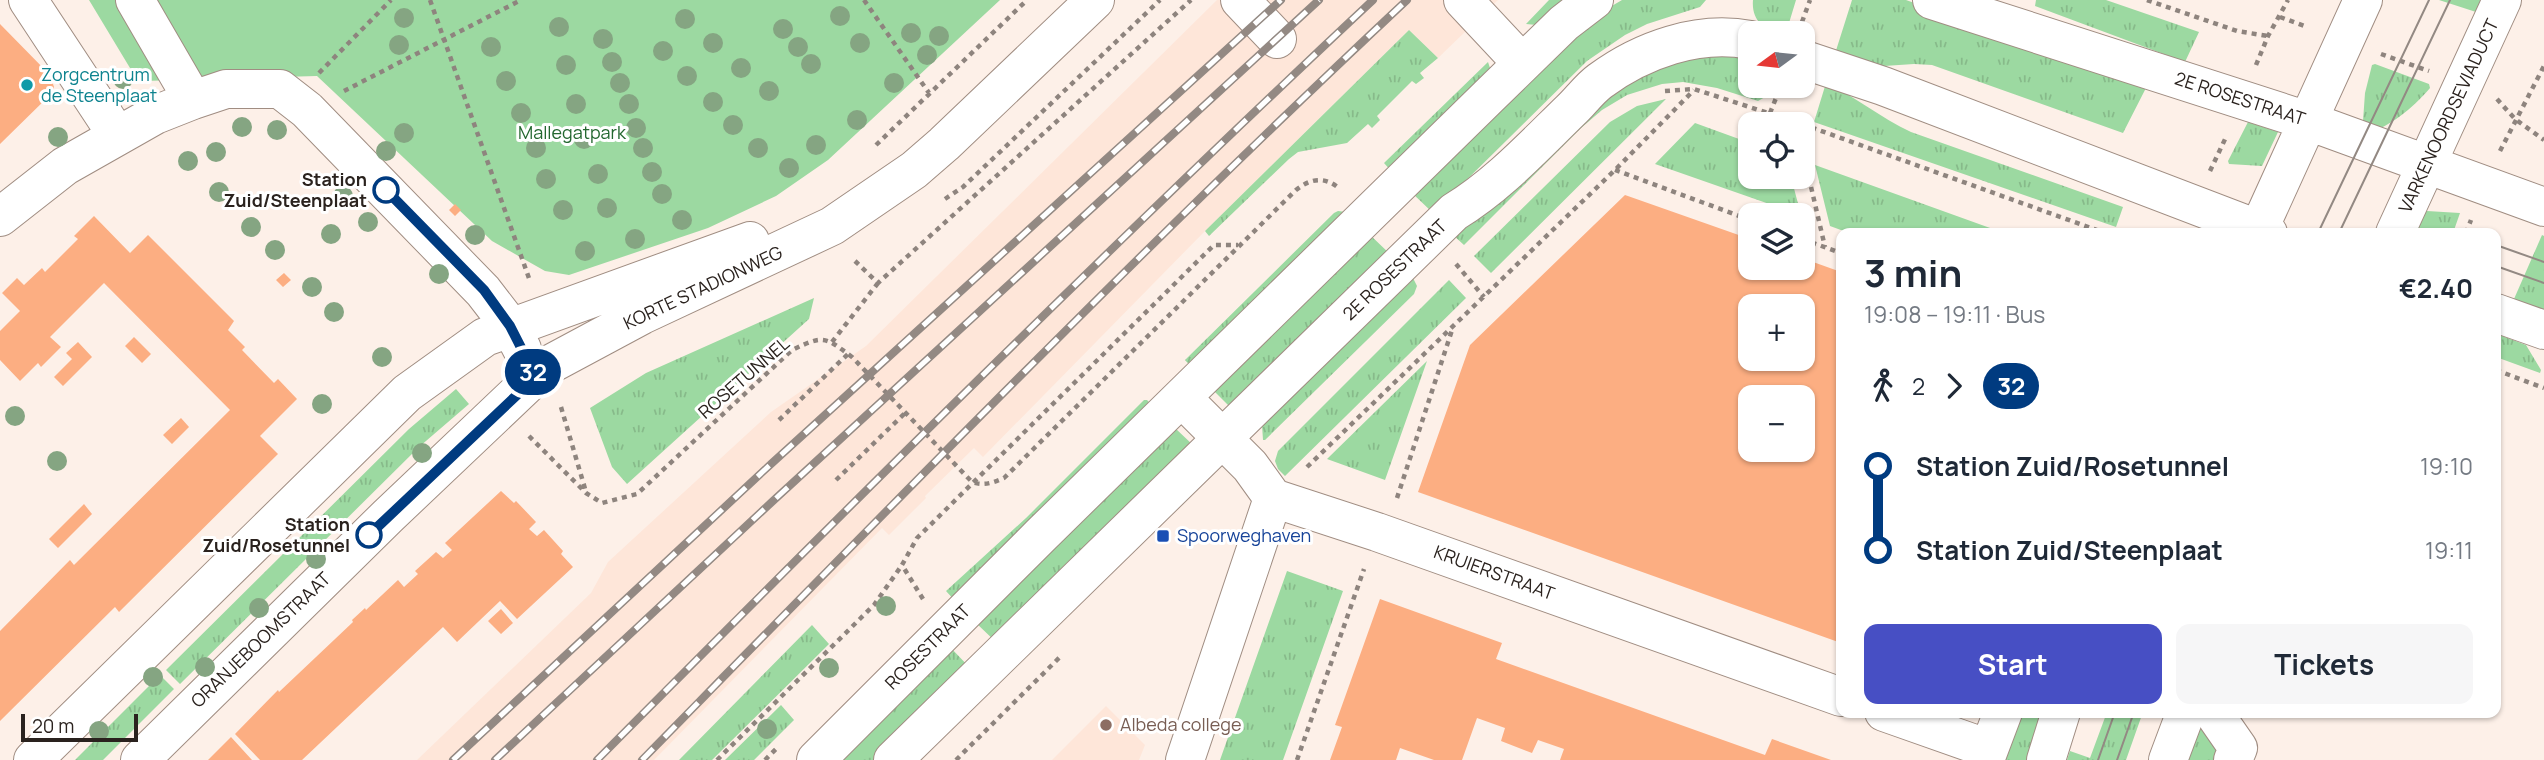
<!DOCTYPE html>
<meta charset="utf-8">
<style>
:root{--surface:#fff;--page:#f6f6f7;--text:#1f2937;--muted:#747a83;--accent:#474fc4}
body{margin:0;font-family:Manrope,sans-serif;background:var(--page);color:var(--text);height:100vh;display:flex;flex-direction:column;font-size:26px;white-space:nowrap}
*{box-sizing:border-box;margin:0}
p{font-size:23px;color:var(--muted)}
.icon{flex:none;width:38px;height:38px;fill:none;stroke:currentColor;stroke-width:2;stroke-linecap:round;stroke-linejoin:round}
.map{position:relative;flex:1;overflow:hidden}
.panel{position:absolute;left:1836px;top:228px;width:665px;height:490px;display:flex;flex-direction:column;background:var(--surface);border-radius:14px;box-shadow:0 2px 5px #0004}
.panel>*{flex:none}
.badge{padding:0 14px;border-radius:23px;font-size:24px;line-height:46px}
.needle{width:46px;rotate:255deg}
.tools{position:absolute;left:1738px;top:21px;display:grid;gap:14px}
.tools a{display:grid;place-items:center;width:77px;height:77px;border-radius:14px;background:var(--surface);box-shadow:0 2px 5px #0004;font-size:35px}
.scale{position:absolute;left:21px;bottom:18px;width:117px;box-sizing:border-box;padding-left:7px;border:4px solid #2a221e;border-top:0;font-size:19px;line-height:24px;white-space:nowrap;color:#2a221e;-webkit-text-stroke:5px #fff;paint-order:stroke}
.map>.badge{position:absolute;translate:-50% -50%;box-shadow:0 0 0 4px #fff}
.legs{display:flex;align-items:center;gap:10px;height:77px;padding:0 28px;font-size:23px}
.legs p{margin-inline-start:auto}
.overview{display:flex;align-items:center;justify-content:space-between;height:119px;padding:0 28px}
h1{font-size:38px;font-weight:700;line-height:52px}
.cta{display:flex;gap:14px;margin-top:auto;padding:14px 28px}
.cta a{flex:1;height:80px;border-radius:14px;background:var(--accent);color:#fff;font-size:28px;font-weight:700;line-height:80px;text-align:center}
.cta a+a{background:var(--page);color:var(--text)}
ul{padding:0 28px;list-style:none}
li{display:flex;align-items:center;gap:24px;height:84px;font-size:26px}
li i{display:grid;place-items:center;width:10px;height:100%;margin:0 9px;background:currentColor}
li i::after{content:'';width:18px;height:18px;margin:-9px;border:5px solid;border-radius:50%;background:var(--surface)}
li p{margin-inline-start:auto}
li:first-child i{background:linear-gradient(#0000 50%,currentColor 0)}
li:last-child i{background:linear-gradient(currentColor 50%,#0000 0)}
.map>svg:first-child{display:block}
</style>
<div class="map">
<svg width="2544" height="760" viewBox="0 0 2544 760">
<defs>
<pattern id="grass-tufts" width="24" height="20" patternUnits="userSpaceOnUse" patternTransform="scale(1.75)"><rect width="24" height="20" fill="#9cd9a1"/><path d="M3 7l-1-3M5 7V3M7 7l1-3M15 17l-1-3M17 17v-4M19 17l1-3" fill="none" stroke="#87ba8a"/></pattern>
</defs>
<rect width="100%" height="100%" fill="#fdf0e8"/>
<!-- built -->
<path fill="#fee6d9" d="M1217 0H1498L1438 58 1409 30 1205 231 983 457 974 448 925 496 926 498 889 535 882 528 654 760H417L591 593 608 562 771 412 866 346Z
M1106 706 1145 745 1139 760H1052Z"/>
<!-- grass -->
<path fill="url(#grass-tufts)" d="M1549 0H1570L1537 25 1526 24Z
M1622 0H1706L1700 7 1647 24 1625 35 1587 61 1433 213 1411 192 1605 10Z
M1753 0H1796L1786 33C1766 33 1751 21 1753 0Z
M1852 0H1906L2147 86 2123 133 1932 65 1914 64 1869 67 1833 60Z
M2036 0H2106L2199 32 2185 62 2035 6Z
M2439 0H2482L2476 12Z
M1409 30 1438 58 1420 73 1424 78 1416 84 1412 81 1377 116 1380 120 1372 128 1368 124 1347 143 1298 152 1289 159 1209 236 1205 231Z
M1723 56 1750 59V86H1769L1765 97 1758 101 1717 88 1683 82 1662 84 1627 95 1602 110 1581 128 1464 245 1453 235 1623 82 1689 58Z
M1488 62 1492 74 1392 172 1384 163Z
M2375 64 2429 84 2430 88C2412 109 2389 128 2362 135L2365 93 2372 65Z
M1826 83C1856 97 1881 118 1911 132L2123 207 2116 227 1814 122Z
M1666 99 1491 273 1474 256 1610 122 1637 106Z
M2248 122 2278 132 2262 166 2229 164 2228 161Z
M1695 123 1750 143V177H1791L1801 215 1655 164Z
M1815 165 2004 233H1849L1830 226Z
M1338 211 1346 212 1193 369 1185 360 1334 213Z
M2427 211 2460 213 2453 233H2415L2424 212Z
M1368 233 1391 255 1232 409 1214 391Z
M2542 235 2544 236V310L2514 299Z
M1413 278 1417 286 1414 294 1265 440H1263L1262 425Z
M1449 280 1466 298 1285 476 1278 469 1275 461 1278 451Z
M814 298 809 319 627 484 612 467 590 408 646 373Z
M2497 334 2526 345 2541 370 2540 373 2496 357Z
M1427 361 1385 480 1327 459Z
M456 389 469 404 419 447 180 684 166 670 409 429Z
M1144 400H1147L1153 406 957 603 946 591 1026 518Z
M1175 428 1194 446 998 644 975 622Z
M1287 571 1343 591 1283 760H1220Z
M812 625 829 644 712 760H679Z
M950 647 972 670 881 760H836Z
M160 675 174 689 103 760H75Z
M781 705 794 720 754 760H725Z
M2016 712H2042L2027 760H1999Z
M2107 712H2143L2126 760H2067L2070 751 2090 758Z
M2202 722 2219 750 2218 760H2187Z"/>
<!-- park -->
<path fill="#9cd9a1" d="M89 0H1000L828 160 776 196 708 228 569 275 545 271 492 241 317 76 143 81 130 68Z"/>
<!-- building -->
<path fill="#fcae82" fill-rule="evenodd" d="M0 24 50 75 54 87 51 94 0 144Z
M1625 195 1750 239V268H1802V258L1841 272V643L1418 492 1470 345ZM1750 306H1802V359H1750ZM1750 397H1802V450H1750Z
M455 204 461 210 455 216 449 210Z
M94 216 130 253 148 235 234 321 228 330 245 347 242 350 274 383 278 379 297 399 260 436 278 454 119 612 115 607 0 721V631L70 560 74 565 230 410 104 283 50 337 61 347 41 367 38 363 20 381 0 360V331L20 311 2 293 17 278 24 285 42 268 45 272 78 239 74 236Z
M284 273 291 280 283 287 276 280Z
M134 337 151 354 142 363 125 346Z
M78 342 92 357 63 386 54 377 72 359 66 353Z
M181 418 189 427 172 444 163 435Z
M501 491 514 503 516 501 536 522 529 529 537 536 544 530 563 551 561 554 573 567 517 619 500 601 457 642 443 627 302 760H260L235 734 278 690 279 692 353 622 352 620 365 608 366 610 398 580 404 587 418 574 415 571 436 552 443 558 452 550 445 543Z
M84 504 92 514 58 548 49 539Z
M1380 599 1502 643 1496 659 1765 755 1772 739 1831 760H1560L1564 749 1538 740 1532 753 1501 741 1505 728 1477 718 1462 760H1434L1400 748 1396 760H1330L1342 727 1335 725Z
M501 609 513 623 501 634 488 621Z
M231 737 252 760H208Z"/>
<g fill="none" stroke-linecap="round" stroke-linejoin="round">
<!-- minor casing -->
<g stroke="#a08d82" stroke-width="40">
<path id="minor" d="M28 0 117 135
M135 0 193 100
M1240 0 1277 39
M1463 0 1522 63
M0 217 65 166 155 115 193 100 226 89H280L307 110 483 291 510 326 522 349
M1182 398 1250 466 1273 498 1377 532 1841 697
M1884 712 1989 749
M2213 712 2238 748 2233 760
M33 760 407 393 485 337 750 241
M140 760 388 516 545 367 642 315 832 226 914 170 944 144 1095 0
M1185 760 1273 498
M1985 760 2003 712"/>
</g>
<!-- major casing -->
<g stroke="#a08d82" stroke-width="40">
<path id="major" d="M1932 0 2308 121 2544 207
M1802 59 1883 86 2268 233
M2257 233 2363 0
M2395 233 2502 0
M2496 313 2544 330
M816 760 1041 535 1488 97 1564 23 1594 0
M893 760 1454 212C1498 185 1533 147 1570 111 1580 102 1589 89 1600 81 1642 50 1698 30 1750 40
M2046 760 2061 712
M2168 760 2186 712"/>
</g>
<!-- path -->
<path stroke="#8e847e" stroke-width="4.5" stroke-dasharray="5 5" stroke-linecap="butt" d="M430 0 530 281
M864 0 929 93
M2147 0 2237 31 2268 36
M2280 17 2307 27
M1802 22 1810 0
M2381 54 2429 71
M2256 65 2268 36 2288 0
M319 73 391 0
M344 91 521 0
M1665 91 1694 89 1802 124
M2497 99 2515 119 2544 140
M1770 113 1780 88
M1802 124 2105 233
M876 145 1027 0
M1802 148 1825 247
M2500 151 2544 66
M1615 170 1750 220
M2210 171 2227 135
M945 199 963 187 1160 0
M2466 233 2471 220
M1802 239 1841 253
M855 261 878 283 1191 0
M1456 264 1484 297
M832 342 878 283
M2496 370 2544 388
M561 407 586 492
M779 420 848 354
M529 436 586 493 602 503 637 494 792 350C824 335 824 336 852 357L972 482C984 486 992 483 1004 478L1296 190C1311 178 1325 176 1340 189
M1307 467 1615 170 1694 90
M836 480 905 413
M1397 498 1453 327
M923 599 902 565 917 538 1214 245H1238
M717 760 874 605 902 565
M765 760 778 747
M956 760 1062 655
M1297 760 1364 569"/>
<!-- minor -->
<use href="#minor" stroke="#fff" stroke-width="38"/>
<!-- major -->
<use href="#major" stroke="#fff" stroke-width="38"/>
<!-- tram -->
<path stroke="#938983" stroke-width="2" d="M2318 233 2429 0
M2339 233 2450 0
M2400 233 2429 230 2451 233
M2496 245 2544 262
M2496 266 2544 283
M2098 760 2115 712
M2117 760 2134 712"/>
<!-- rail casing -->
<g stroke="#938983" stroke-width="8">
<path id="rail" d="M453 760 771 464 1281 0
M495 760 774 500 1319 0
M597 760C852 503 1108 248 1373 0
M642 760C894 503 1144 246 1407 0"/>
</g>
<!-- rail -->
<use href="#rail" stroke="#fff" stroke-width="5" stroke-dasharray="16" stroke-linecap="butt"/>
</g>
<!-- trees -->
<g fill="#85a582">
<circle cx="840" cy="16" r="10"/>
<circle cx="404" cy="18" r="10"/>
<circle cx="685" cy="19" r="10"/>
<circle cx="559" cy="27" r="10"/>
<circle cx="783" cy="29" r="10"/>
<circle cx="911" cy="33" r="10"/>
<circle cx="939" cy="36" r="10"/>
<circle cx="603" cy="39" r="10"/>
<circle cx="713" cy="43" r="10"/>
<circle cx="860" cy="43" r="10"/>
<circle cx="399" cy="45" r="10"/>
<circle cx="491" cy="47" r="10"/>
<circle cx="798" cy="47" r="10"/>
<circle cx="663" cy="51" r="10"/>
<circle cx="927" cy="55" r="10"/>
<circle cx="612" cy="62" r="10"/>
<circle cx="811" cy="64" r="10"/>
<circle cx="566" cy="65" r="10"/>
<circle cx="741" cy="68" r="10"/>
<circle cx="687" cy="76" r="10"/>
<circle cx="123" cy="79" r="10"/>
<circle cx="506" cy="81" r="10"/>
<circle cx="620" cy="83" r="10"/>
<circle cx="894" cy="83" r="10"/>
<circle cx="769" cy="91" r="10"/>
<circle cx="713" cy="102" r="10"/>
<circle cx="576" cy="104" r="10"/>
<circle cx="629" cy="104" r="10"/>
<circle cx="521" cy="113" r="10"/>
<circle cx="857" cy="120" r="10"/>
<circle cx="733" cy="125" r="10"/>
<circle cx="242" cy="127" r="10"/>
<circle cx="636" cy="128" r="10"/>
<circle cx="277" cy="130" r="10"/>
<circle cx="404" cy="133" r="10"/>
<circle cx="58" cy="137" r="10"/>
<circle cx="584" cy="139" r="10"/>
<circle cx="816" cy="145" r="10"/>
<circle cx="536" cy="148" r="10"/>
<circle cx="643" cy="148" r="10"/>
<circle cx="758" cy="148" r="10"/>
<circle cx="386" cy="151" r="10"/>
<circle cx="216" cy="152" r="10"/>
<circle cx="188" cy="161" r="10"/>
<circle cx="789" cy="168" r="10"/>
<circle cx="652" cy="172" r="10"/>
<circle cx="598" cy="174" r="10"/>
<circle cx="546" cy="179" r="10"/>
<circle cx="219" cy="192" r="10"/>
<circle cx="662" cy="194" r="10"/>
<circle cx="343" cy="196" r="10"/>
<circle cx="607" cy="208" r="10"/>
<circle cx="563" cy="210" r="10"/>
<circle cx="682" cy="220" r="10"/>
<circle cx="368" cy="222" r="10"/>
<circle cx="251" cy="227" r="10"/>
<circle cx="331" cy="234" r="10"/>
<circle cx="475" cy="235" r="10"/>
<circle cx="635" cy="239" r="10"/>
<circle cx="275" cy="250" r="10"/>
<circle cx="585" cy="251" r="10"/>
<circle cx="439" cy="274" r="10"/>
<circle cx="312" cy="287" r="10"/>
<circle cx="334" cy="312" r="10"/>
<circle cx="382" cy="357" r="10"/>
<circle cx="322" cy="404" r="10"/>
<circle cx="15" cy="416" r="10"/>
<circle cx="422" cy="453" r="10"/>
<circle cx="57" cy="461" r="10"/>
<circle cx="316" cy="559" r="10"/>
<circle cx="886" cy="606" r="10"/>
<circle cx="259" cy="608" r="10"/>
<circle cx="205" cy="667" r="10"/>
<circle cx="829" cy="668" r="10"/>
<circle cx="153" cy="677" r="10"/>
<circle cx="767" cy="729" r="10"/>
<circle cx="99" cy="731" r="10"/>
</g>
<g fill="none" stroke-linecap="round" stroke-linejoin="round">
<!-- line-1 casing -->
<g stroke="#fff" stroke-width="16">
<path id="line-1" d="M369 535 536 377 510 326 484 290 386 190"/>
</g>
<!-- line-1 -->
<use href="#line-1" stroke="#003b80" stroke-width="10"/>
</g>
<!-- markers -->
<circle fill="#0f9aa8" stroke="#fff" stroke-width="2.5" cx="27" cy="85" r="7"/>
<g fill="#fff" stroke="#003b80" stroke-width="3.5">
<circle cx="386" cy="190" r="12"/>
<circle cx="369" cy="535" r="12"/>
</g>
<rect fill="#1a4fb4" stroke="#fff" stroke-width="2.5" x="1156" y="529" width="14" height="14" rx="3.5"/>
<circle fill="#8d6e63" stroke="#fff" stroke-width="2.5" cx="1106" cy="725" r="7"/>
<g text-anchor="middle" stroke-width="6" stroke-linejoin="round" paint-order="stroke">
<!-- culture labels -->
<g font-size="18" fill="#0d838f" stroke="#fff" text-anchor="start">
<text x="41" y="81">Zorgcentrum<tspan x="41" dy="21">de Steenplaat</tspan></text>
</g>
<!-- street labels -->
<g font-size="18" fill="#2a221e" stroke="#fff">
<text transform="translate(2240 99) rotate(18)" y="6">2E ROSESTRAAT</text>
<text transform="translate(2449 116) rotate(-65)" y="6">VARKENOORDSEVIADUCT</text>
<text transform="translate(1395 270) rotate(-44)" y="6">2E ROSESTRAAT</text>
<text transform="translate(703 288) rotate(-25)" y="6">KORTE STADIONWEG</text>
<text transform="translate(744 378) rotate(-41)" y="6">ROSETUNNEL</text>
<text transform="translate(1494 573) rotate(20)" y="6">KRUIERSTRAAT</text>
<text transform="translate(261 640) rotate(-44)" y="6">ORANJEBOOMSTRAAT</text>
<text transform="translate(928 647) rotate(-45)" y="6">ROSESTRAAT</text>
</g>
<!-- park labels -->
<g font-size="18" fill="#23672f" stroke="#fff">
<text x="572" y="139">Mallegatpark</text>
</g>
<!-- stop labels -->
<g font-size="18" font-weight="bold" fill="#2a221e" stroke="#fff" text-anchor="end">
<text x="367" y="186">Station<tspan x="367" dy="21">Zuid/Steenplaat</tspan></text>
<text x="350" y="531">Station<tspan x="350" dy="21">Zuid/Rosetunnel</tspan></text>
</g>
<!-- transit labels -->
<g font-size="18" fill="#164399" stroke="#fff" text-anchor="start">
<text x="1177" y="542">Spoorweghaven</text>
</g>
<!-- education labels -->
<g font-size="18" fill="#785e54" stroke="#fff" text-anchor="start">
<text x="1120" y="731">Albeda college</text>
</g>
</g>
</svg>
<div class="tools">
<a><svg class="needle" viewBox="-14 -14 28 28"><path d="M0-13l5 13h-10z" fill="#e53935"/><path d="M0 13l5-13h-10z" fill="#747a83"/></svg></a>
<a><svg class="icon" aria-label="locate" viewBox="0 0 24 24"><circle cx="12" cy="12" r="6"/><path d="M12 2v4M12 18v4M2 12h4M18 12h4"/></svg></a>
<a><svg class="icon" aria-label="layers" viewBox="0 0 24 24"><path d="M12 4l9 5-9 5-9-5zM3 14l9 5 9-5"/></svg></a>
<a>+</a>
<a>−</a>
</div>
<div class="scale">20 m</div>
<b class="badge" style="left:533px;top:372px;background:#003b80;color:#fff">32</b>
<section class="panel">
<div class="overview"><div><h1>3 min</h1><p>19:08 – 19:11 · Bus</p></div><b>€2.40</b></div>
<div class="legs"><svg class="icon" aria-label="walk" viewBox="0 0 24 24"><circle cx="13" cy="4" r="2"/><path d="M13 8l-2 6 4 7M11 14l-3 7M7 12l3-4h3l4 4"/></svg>2<svg class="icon" aria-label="forward" viewBox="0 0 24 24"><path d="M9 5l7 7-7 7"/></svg><b class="badge" style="background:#003b80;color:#fff">32</b></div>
<ul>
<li><i style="color:#003b80"></i><b>Station Zuid/Rosetunnel</b><p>19:10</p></li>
<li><i style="color:#003b80"></i><b>Station Zuid/Steenplaat</b><p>19:11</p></li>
</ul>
<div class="cta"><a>Start</a><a>Tickets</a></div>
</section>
</div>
